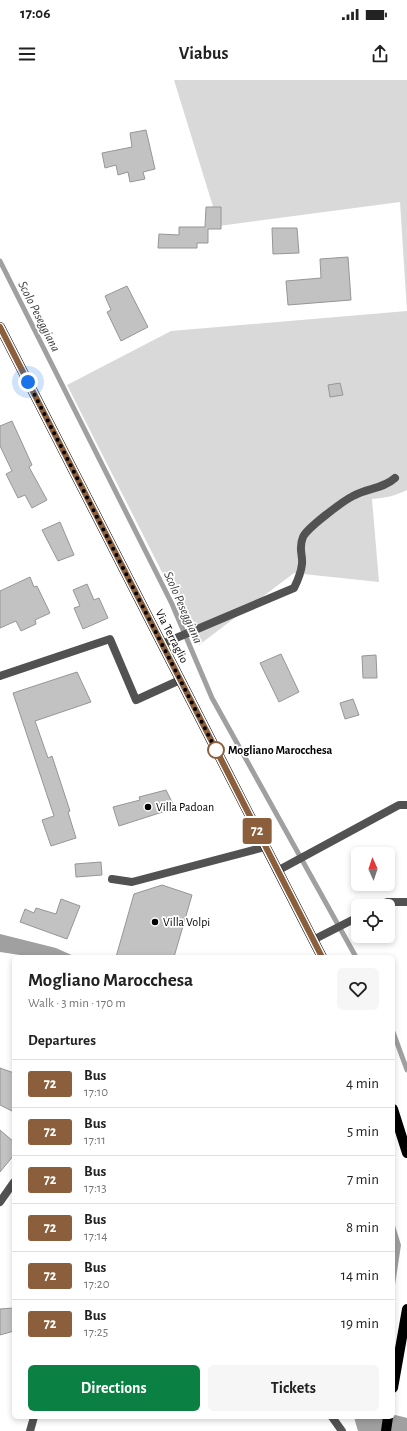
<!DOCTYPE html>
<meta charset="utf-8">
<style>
:root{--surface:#fff;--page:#f6f6f6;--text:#222;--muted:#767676;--line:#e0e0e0;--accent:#0b8043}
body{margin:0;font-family:"Alegreya Sans",sans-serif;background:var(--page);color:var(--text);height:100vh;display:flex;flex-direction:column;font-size:15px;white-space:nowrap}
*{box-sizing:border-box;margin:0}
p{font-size:13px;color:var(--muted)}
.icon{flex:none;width:22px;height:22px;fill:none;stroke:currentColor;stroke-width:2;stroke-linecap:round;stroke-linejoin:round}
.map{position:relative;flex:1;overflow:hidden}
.panel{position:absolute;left:12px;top:875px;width:383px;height:464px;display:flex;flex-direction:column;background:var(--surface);border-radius:6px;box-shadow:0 2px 6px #0003}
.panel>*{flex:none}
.badge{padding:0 8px;border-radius:3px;font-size:14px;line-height:26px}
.needle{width:26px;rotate:357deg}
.controls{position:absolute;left:351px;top:767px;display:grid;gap:8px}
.controls a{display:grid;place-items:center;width:44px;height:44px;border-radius:6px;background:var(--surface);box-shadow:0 2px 6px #0003;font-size:20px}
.you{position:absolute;width:20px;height:20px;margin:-10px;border:3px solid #fff;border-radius:50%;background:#1a73e8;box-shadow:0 0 0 6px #1a73e833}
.map>.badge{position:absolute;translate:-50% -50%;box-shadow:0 0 0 2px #fff}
h2{padding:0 16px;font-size:15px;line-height:36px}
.round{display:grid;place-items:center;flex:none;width:42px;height:42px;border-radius:6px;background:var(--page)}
.head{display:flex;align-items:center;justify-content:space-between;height:68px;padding:0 16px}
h1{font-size:19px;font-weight:700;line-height:30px}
.cta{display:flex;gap:8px;margin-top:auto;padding:8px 16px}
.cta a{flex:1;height:46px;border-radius:6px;background:var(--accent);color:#fff;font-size:16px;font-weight:700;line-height:46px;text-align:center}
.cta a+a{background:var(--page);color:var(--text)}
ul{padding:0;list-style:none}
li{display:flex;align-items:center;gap:12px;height:48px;padding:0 16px;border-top:1px solid var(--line)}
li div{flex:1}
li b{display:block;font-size:15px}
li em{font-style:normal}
li .badge{min-width:44px;font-weight:700;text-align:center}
.status{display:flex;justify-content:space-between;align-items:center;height:28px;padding:0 20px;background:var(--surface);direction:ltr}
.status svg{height:11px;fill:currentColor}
header{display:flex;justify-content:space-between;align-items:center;height:52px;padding:0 16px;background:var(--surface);font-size:18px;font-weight:700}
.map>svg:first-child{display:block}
</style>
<div class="status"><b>17:06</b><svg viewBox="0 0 49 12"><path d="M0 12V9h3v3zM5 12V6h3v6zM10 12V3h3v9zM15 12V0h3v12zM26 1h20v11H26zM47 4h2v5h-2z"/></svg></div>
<header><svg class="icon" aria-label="menu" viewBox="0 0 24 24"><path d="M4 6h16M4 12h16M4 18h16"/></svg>Viabus<svg class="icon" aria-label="share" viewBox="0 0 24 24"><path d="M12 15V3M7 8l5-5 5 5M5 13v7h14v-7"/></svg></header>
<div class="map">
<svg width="407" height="1351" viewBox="0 0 407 1351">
<rect width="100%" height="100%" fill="#fff"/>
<!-- green -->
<path fill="#d9d9d9" d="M174 0H407V231L400 122 219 146Z
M407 231V410C395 416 385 418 372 419L379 502 294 493 199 565 67 305 171 251Z"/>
<!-- water -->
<path fill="#a0a0a0" d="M0 854 56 868 76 877H33L0 872Z
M393 1139 401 1165 395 1205 393 1196Z"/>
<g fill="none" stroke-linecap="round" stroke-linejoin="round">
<!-- stream -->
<path stroke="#a0a0a0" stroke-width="5" d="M0 181 172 524 212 618 356 877
M393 952 407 990"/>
<!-- river -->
<path stroke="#a0a0a0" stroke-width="29" d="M369 1337 371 1344 400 1351"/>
</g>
<!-- building -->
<path fill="#c2c2c2" stroke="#969696" d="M146 50 155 89 143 92 145 99 130 102 128 92 118 95 116 85 105 88 102 73 132 67 130 53Z
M206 127H221V149H208V163H197V168H158L159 154 179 155V147H205Z
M272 148H297L299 173 273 174Z
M348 177 351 220 288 225 286 201 321 198 320 179Z
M127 206 148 247 121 261 107 232 111 230 105 216Z
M340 303 343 315 330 317 328 305Z
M12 341 32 385 29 387 47 420 32 428 25 415 18 418 6 394 12 391 0 366V346Z
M60 442 74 475 58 481 42 450Z
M30 497 34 507 37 506 50 533 35 540 36 544 21 551 16 541 0 548V511Z
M87 504 94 520 99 518 108 538 83 549 74 528 80 526 73 510Z
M281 574 299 612 279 622 260 583Z
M376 575 377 598H363L362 576Z
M77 592 91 622 35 641 48 678 52 676 70 731 68 732 76 758 51 766 42 740 54 736 13 613Z
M353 619 359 635 345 639 340 623Z
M166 710 175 728 119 746 113 727 140 720 139 717Z
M101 782 102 795 76 797 75 784Z
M162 805 192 815 174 877H116L134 814Z
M61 819 80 826 67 859 20 842 25 829 34 833 36 828 56 834Z
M0 988 14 993V1032L0 1025Z
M0 1050 14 1062V1075L0 1092Z
M13 1228 14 1251 0 1255V1229Z"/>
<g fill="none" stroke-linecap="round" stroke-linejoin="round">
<!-- service -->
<path stroke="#525252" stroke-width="8" d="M332 1337 342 1351
M30 1351 34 1337"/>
<!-- minor -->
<path stroke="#525252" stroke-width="8" d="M162 564 294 508C298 500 301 493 302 484 303 474 298 469 303 457 307 448 343 421 353 416 367 408 383 409 395 398
M0 596 110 559 136 620 180 600
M277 791 399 725H407
M112 799 132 802 265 767
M379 826 387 822H407
M313 860 358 837
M0 1122 14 1102"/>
<!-- primary -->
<path stroke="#000" stroke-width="10" d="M0 247 322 877
M393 1029 407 1073
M393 1308 407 1229
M386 1351 388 1337"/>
</g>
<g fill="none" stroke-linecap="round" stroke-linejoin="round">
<!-- line casing -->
<g stroke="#fff" stroke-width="9">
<path id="line" d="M0 247 322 877"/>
</g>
<!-- line -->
<use href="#line" stroke="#8b5e3c" stroke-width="6"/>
<!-- walk -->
<path stroke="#000" stroke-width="4" stroke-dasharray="0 7.2" d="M28 302 216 670"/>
</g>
<!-- markers -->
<circle fill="#fff" stroke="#8b5e3c" stroke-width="2" cx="216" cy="670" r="8"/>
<g fill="#000" stroke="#fff" stroke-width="1.5">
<circle cx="148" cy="727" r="4"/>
<circle cx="155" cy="842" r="4"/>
</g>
<g text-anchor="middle" stroke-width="3.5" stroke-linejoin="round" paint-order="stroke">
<!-- street labels -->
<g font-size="12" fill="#000" stroke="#fff">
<text transform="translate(172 556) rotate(63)" y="4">Via Terraglio</text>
</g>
<!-- stop labels -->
<g font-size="12" font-weight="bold" fill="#000" stroke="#fff" text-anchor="start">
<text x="228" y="674">Mogliano Marocchesa</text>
</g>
<!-- poi labels -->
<g font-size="12" fill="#000" stroke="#fff" text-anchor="start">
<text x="156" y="731">Villa Padoan</text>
<text x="163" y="846">Villa Volpi</text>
</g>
<!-- water labels -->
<g font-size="13" font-style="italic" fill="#414141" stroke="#fff">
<text transform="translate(40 236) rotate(63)" y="5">Scolo Peseggiana</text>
<text transform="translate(184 527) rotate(66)" y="5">Scolo Peseggiana</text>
</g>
</g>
</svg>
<div class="controls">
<a><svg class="needle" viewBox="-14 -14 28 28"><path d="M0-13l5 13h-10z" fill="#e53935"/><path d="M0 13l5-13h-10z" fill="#767676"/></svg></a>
<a><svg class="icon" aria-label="locate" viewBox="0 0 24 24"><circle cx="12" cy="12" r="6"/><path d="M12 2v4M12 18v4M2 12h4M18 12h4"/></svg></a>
</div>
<div class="you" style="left:28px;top:302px"></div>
<b class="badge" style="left:257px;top:751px;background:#8b5e3c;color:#fff">72</b>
<section class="panel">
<div class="head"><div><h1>Mogliano Marocchesa</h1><p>Walk · 3 min · 170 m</p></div><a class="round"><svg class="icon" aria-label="heart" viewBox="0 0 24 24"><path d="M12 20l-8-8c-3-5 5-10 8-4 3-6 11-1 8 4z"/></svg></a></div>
<h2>Departures</h2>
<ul>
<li><span class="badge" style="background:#8b5e3c;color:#fff">72</span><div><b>Bus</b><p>17:10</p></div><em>4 min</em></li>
<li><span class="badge" style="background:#8b5e3c;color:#fff">72</span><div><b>Bus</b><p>17:11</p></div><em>5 min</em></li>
<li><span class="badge" style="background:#8b5e3c;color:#fff">72</span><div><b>Bus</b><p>17:13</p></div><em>7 min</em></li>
<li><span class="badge" style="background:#8b5e3c;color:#fff">72</span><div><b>Bus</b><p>17:14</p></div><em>8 min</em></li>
<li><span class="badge" style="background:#8b5e3c;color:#fff">72</span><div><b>Bus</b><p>17:20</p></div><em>14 min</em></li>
<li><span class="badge" style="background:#8b5e3c;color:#fff">72</span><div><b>Bus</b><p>17:25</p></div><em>19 min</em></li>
</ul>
<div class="cta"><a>Directions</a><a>Tickets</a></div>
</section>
</div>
